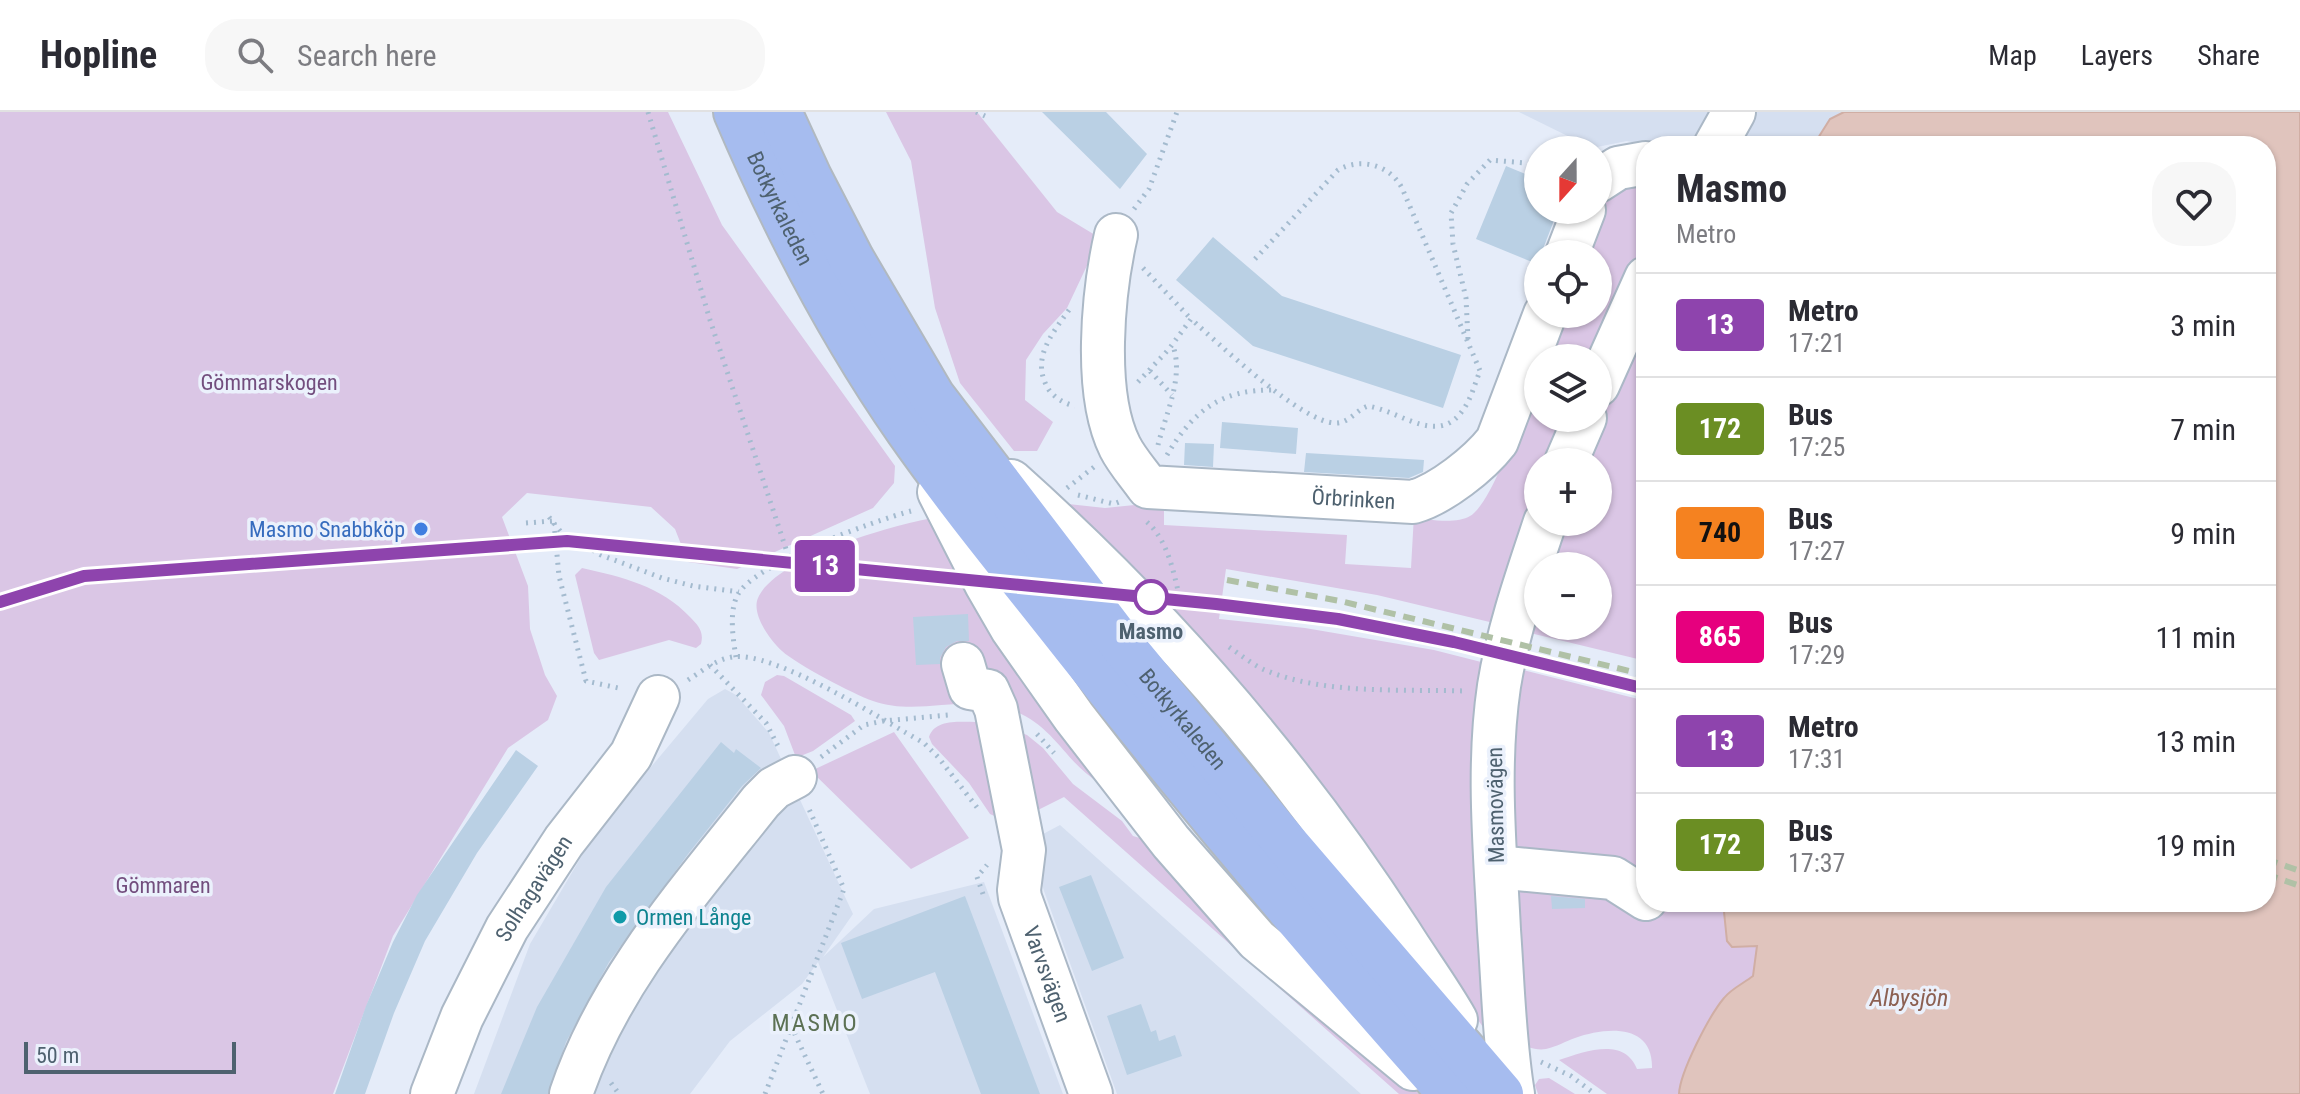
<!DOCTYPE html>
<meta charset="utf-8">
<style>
:root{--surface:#fff;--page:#f7f7f7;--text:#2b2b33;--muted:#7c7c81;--line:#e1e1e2}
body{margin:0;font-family:"Roboto Condensed",sans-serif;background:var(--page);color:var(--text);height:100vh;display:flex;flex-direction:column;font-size:30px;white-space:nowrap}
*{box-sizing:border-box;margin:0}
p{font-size:26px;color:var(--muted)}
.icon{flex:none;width:44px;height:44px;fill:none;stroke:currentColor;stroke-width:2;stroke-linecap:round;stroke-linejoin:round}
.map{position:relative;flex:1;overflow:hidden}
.panel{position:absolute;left:1636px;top:24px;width:640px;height:776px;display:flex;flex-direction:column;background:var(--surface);border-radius:32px;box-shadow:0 2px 6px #0004}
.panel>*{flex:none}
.badge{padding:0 16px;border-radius:6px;font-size:28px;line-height:52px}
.needle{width:52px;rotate:201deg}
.tools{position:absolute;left:1524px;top:24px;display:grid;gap:16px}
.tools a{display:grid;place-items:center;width:88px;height:88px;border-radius:50%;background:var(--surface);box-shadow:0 2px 6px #0004;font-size:40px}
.scale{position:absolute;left:24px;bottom:20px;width:212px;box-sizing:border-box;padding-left:8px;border:4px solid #4e616f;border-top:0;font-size:22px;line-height:28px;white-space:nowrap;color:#4e616f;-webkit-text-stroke:6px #ebf1fc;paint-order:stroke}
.map>.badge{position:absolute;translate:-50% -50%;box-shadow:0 0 0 4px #fff}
.round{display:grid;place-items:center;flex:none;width:84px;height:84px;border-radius:32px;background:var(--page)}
.head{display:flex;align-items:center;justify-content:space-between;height:136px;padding:0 40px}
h1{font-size:38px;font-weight:700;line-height:60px}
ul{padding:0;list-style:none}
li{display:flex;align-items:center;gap:24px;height:104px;padding:0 40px;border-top:2px solid var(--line)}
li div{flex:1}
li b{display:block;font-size:30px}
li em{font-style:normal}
li .badge{min-width:88px;font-weight:700;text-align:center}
header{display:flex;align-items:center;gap:48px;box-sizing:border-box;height:112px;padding:0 40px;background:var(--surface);border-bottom:2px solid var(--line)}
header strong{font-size:38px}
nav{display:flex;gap:44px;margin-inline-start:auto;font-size:28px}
.search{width:560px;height:72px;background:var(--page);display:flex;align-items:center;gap:20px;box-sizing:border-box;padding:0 28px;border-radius:32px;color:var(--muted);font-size:30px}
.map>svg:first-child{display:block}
</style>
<header>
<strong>Hopline</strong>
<div class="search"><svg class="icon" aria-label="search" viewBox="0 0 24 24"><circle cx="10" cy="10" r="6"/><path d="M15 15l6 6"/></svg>Search here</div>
<nav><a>Map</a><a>Layers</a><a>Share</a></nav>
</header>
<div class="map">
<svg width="2300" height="982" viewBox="0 0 2300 982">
<rect width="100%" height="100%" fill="#e5ecf9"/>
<!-- residential -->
<path fill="#d5dff0" d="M1519 0H1844L1830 7 1813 34H1650L1627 29 1592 36Z
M725 577 736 583 769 621 853 802 823 845 874 797 984 770 1063 982H870L818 850 802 872 730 929 690 982H474L530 832 594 723 708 587Z
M1060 713 1361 982H1117L1044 779 1030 729Z"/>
<!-- green -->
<path fill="#dac6e5" d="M0 0H668L722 113 895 354 894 371 873 396 737 457 688 450 675 417 651 395 527 381 502 405 528 474 530 517 545 563 557 584 548 608 508 636 393 824 333 982H0Z
M886 0H977L1057 100 1100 126 1067 196 1043 222 1026 248 1025 288 1053 310 1037 339H1014L960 271 935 196 911 49Z
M1622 72H1636L1646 76V126L1614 194 1594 246H1542L1559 202H1598V142H1582L1602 89Z
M1637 221 1646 224V549L1526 520 1538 487V514H1598V454H1549L1564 410H1598V350H1585Z
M1538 256V306H1571L1555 350H1538V398L1498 512 1377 483 1226 457 1219 507 1305 516 1434 538 1489 552 1493 930 1358 730 1059 391 1105 396 1164 390V413L1347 423 1345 452 1411 456 1414 403C1427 409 1457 412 1470 404 1494 391 1527 286 1538 256Z
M938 405 1100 671C1066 652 1055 614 1012 598 967 581 918 605 873 589 853 582 796 552 782 539 770 528 751 502 758 486 776 445 896 412 938 405Z
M582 456C622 465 661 474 690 505 699 514 704 520 701 532L696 536 669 528 599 548 594 541 575 463Z
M1519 557 1646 589V790H1723L1727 829 1732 835 1757 834 1753 864C1745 870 1734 876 1727 883 1714 895 1680 965 1679 982H1607L1559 948C1584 940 1624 924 1637 957L1652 956C1653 911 1606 915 1575 926 1566 929 1556 935 1546 937 1540 938 1534 937 1528 935L1524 927 1510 664Z
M777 563 784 564 851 603 855 609 813 639 798 645 795 643 784 614 761 583 765 570Z
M976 610 989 611 1001 707 990 702 969 671 932 632 929 625C935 607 959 610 976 610Z
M1011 617 1027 623 1043 636 1073 672 1122 709 1133 724 1153 730 1419 982H1399L1064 685 1032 701Z
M894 620 969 726 911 757 811 659Z
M1549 966 1575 982H1538L1535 973 1539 967Z"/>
<!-- water -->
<path fill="#e0c4bd" stroke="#d0aea4" stroke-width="2" d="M1844 0H2300V982H1679C1680 960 1709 904 1724 886 1731 877 1744 871 1753 864L1757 834 1732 835 1727 829 1723 790H2266V34H1813L1830 7Z"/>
<!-- building -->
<path fill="#bad0e4" d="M1042 0H1106L1147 42 1120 77Z
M1506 54 1538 67V98H1558L1541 142H1538L1537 152 1476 127Z
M1213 125 1282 184 1461 243 1443 296 1253 234 1176 168Z
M1222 310 1298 316 1296 342 1220 336Z
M1185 331 1214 332 1213 355 1184 353Z
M1306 341 1424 348 1423 360 1409 366 1304 360Z
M968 502 969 529H957L946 535 940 546V552L916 553 913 505Z
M721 630 734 641 736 637 761 656 742 674 688 742 609 850 566 930 548 982H501L537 895 606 775Z
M516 638 538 654 477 741 425 829 394 901 365 982H335L366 894 393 830 417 783Z
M1091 763 1124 846 1092 859 1059 775Z
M965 784 1040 982H981L935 860 862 887 841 831Z
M1551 784 1585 787V796L1552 797Z
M1141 892 1151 920 1156 918 1159 929 1175 923 1182 944 1127 963 1107 904Z"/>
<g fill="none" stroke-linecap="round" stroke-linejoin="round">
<!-- minor casing -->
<g stroke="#abb8c6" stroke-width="46">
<g id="minor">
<path d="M1715 34 1734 0"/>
<path d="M1598 69 1618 56 1646 51"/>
<path id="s1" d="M1116 123C1103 180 1093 281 1120 335 1127 349 1139 362 1148 375L1413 390C1441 382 1479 352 1497 329L1545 202"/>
<path d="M1567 142 1584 98"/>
<path d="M1598 273 1646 166"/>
<path d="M1566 350 1585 306"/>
<path d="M1011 369C1161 503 1291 652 1400 821 1418 850 1439 878 1456 908"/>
<path d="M939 380 986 472 1012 517 1074 605 1171 730 1257 828 1413 957"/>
<path id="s2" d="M963 552 970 576 988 579 996 597 1024 738 1019 778 1020 786 1091 982"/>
<path d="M1496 755 1613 766 1646 787"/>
<path id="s3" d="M432 982 462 905 507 816 564 729 631 643 658 585"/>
<path d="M571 982C609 869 689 780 761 689L774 676 795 665"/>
<path d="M1513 982C1504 928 1503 872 1499 818 1495 737 1487 655 1499 574 1508 518 1527 464 1545 410"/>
</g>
</g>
<!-- major casing -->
<g stroke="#b1b9c0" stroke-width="48">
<g id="major">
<path id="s4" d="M736 0C783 110 839 219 908 318 962 395 1022 467 1080 541 1199 692 1323 839 1451 982"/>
<path id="s5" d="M779 0 809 65 852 148 932 284 1126 538 1289 735 1501 982"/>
</g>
</g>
<!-- path -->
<path stroke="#a4bbcf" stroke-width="5" stroke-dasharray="2 6" stroke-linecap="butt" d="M648 0 710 208 789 446
M976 0 985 4
M1134 97 1149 77 1177 0
M1255 147 1338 58C1361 45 1390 53 1402 76L1481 261
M1143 156 1191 207
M1069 198C1051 223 1030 248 1049 278 1055 286 1065 292 1075 294
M1468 227 1466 186 1453 132 1451 101 1467 72 1490 48 1538 52
M1150 259 1172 283
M1138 270 1169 237 1191 207C1217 230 1303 312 1336 311 1349 311 1356 298 1368 294 1403 300 1440 336 1465 295 1472 284 1475 271 1480 259
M1158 333C1166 301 1184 265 1173 234
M1167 343C1193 299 1221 277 1274 278
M1067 376 1094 355
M1078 383 1114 392 1119 390
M549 405 561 420 601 443 662 466 693 474 739 480
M1147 410C1167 428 1173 457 1179 483
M526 411 552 409
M554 411 559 464 586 569 623 577
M1229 535C1241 543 1253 553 1265 558 1324 583 1403 577 1466 579
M736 545C733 527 729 501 737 484 752 452 874 409 911 399
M710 553 766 611 778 634
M688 568C702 559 715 548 732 545 774 538 884 609 924 631L938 645 979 698
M1037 622 1054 641
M821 645 864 613 883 609 948 603
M983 782 977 765 987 753
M791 914 823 982
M1541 950 1571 964 1595 982
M611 971 619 982
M765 982 844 777 809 697"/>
<!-- minor -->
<use href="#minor" stroke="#fff" stroke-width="42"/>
<!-- major -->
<use href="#major" stroke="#a6bcef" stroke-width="44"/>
<!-- rail -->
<path stroke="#b0c1a6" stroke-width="6" stroke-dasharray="12 8" stroke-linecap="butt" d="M1227 468 1340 489 1646 563
M1216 492 1338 507 1454 530 1646 577
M2266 747 2300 759
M2266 762 2300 774"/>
</g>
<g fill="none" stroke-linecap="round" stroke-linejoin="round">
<!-- line casing -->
<g stroke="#fff" stroke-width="18">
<path id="line" d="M0 490 84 464 567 429 1216 492 1338 507 1454 530 1646 577"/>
</g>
<!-- line -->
<use href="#line" stroke="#8e44ad" stroke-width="12"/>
</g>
<!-- markers -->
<circle fill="#3f7fe0" stroke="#ebf1fc" stroke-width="3" cx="421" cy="417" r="8"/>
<circle fill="#fff" stroke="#8e44ad" stroke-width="4" cx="1151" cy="485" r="16"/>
<circle fill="#0f9aa8" stroke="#ebf1fc" stroke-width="3" cx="620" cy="805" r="8"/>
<g text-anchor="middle" stroke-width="7" stroke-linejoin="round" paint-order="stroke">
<!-- street labels -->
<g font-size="22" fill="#4e616f" stroke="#ebf1fc">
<text dy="8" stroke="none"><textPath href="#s4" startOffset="106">Botkyrkaleden</textPath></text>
<text dy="8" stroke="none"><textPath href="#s1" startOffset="470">Örbrinken</textPath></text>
<text dy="8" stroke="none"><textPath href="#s5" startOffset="732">Botkyrkaleden</textPath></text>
<text transform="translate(1495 693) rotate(-91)" y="8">Masmovägen</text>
<text dy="8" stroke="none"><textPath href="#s3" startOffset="230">Solhagavägen</textPath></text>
<text dy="8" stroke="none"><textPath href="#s2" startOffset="336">Varvsvägen</textPath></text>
</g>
<!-- park labels -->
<g font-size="22" fill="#734e7e" stroke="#ebf1fc">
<text x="269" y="278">Gömmarskogen</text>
<text x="163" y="781">Gömmaren</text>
</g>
<!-- shop labels -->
<g font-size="22" fill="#366cbe" stroke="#ebf1fc" text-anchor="end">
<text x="405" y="425">Masmo Snabbköp</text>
</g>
<!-- stop labels -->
<g font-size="22" font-weight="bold" fill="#4e616f" stroke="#ebf1fc">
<text x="1151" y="527">Masmo</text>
</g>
<!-- culture labels -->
<g font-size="22" fill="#0d838f" stroke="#ebf1fc" text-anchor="start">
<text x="636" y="813">Ormen Långe</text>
</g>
<!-- water labels -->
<g font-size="24" font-style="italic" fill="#8c6052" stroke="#ebf1fc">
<text x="1909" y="894">Albysjön</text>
</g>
<!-- neighbourhood labels -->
<g font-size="24" letter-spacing="2" fill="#5c7154" stroke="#ebf1fc">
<text x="815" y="919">MASMO</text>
</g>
</g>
</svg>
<div class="tools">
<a><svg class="needle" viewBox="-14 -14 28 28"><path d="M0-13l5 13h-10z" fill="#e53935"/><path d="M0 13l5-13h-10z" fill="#7c7c81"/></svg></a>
<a><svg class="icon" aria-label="locate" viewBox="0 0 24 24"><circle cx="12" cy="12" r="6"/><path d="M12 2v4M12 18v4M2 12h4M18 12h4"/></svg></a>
<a><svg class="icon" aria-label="layers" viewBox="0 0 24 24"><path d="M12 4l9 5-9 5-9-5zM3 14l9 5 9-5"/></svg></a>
<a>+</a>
<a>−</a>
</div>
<div class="scale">50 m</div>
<b class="badge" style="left:825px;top:454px;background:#8e44ad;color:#fff">13</b>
<section class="panel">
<div class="head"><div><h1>Masmo</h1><p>Metro</p></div><a class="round"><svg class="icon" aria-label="heart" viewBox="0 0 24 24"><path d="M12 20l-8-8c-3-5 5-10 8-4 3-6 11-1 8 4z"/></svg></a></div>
<ul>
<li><span class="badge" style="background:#8e44ad;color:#fff">13</span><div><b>Metro</b><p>17:21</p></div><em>3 min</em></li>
<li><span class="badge" style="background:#6b8e23;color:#fff">172</span><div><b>Bus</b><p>17:25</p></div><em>7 min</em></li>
<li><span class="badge" style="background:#f58220;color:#111">740</span><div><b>Bus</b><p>17:27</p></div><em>9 min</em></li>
<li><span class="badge" style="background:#e6007e;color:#fff">865</span><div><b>Bus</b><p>17:29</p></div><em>11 min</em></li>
<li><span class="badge" style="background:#8e44ad;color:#fff">13</span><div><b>Metro</b><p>17:31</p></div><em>13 min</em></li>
<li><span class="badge" style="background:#6b8e23;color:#fff">172</span><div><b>Bus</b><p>17:37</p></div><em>19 min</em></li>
</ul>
</section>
</div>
